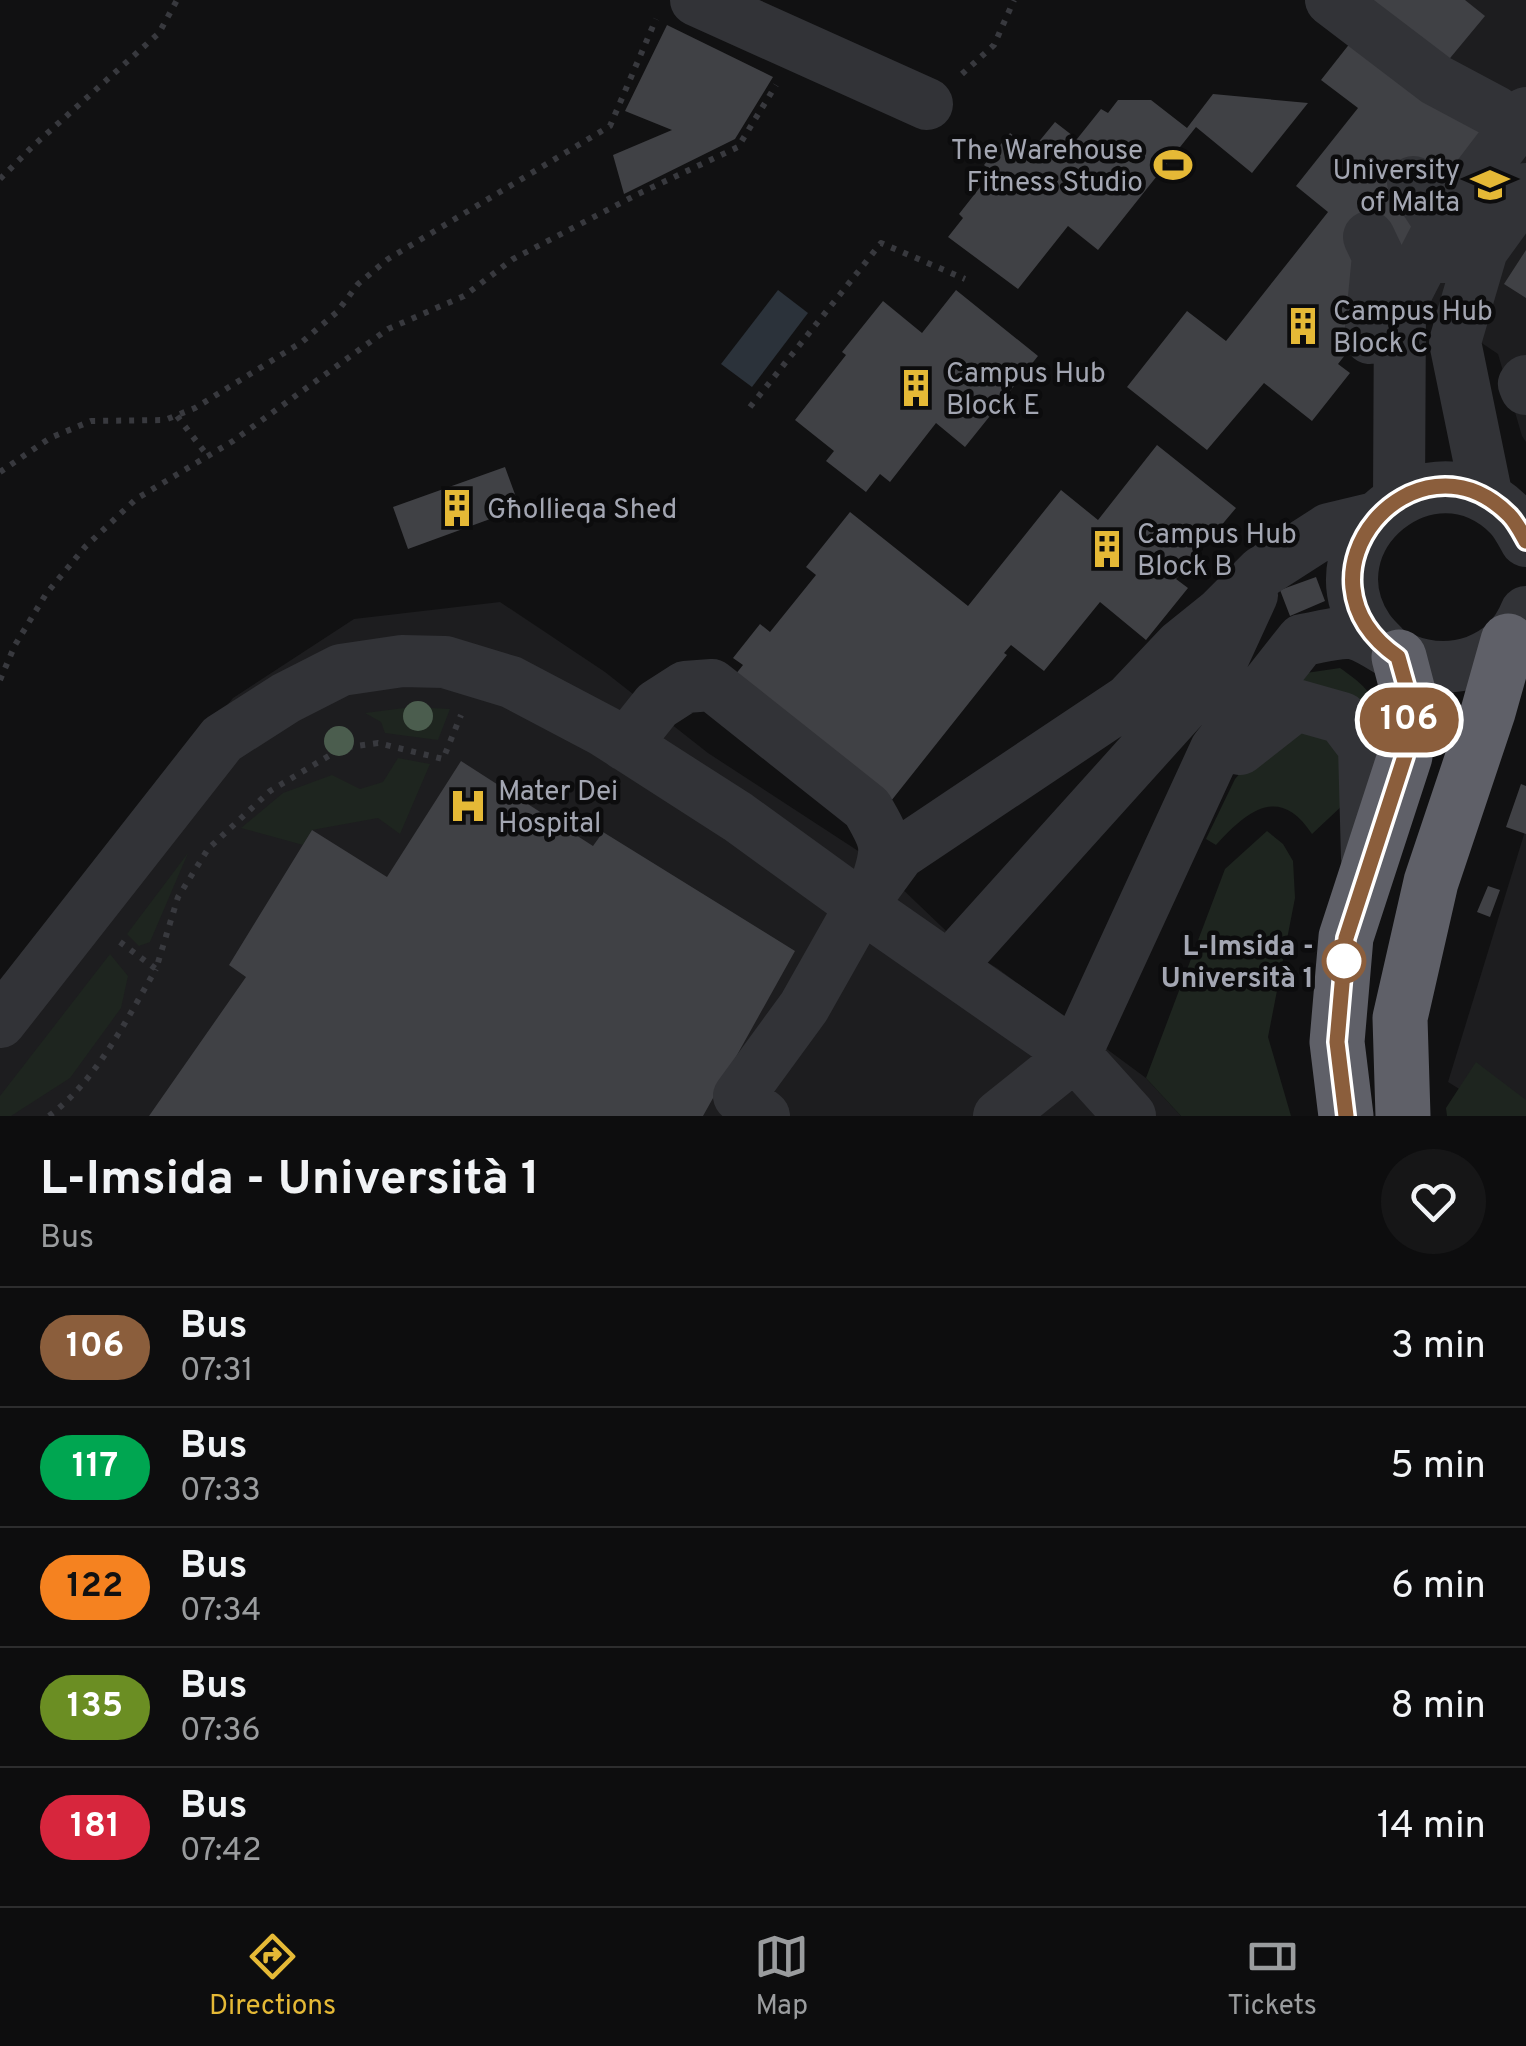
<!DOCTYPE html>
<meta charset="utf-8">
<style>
:root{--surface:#0d0d0e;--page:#161617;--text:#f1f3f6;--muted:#9a9c9e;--line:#2d2d2e;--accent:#e5b936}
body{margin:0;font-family:Overpass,sans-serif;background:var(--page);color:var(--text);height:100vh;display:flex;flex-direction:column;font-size:38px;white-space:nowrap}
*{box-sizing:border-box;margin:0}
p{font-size:32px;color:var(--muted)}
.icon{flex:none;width:55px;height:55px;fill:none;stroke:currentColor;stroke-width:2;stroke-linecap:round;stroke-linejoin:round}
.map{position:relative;height:1116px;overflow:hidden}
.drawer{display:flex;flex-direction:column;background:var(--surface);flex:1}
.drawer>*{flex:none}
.badge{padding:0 20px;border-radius:32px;font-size:35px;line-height:65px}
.map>.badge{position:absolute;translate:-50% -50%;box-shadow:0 0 0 5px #fff}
.round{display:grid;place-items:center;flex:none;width:105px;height:105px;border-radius:52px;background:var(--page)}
.summary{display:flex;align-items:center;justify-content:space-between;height:170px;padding:0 40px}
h1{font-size:48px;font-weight:700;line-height:75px}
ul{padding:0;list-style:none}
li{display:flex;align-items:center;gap:30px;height:120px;padding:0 40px;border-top:2px solid var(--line)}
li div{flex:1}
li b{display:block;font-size:38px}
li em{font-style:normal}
li .badge{min-width:110px;font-weight:700;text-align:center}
.dock{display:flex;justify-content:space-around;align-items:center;height:140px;border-top:2px solid var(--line);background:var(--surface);font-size:28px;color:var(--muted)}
.dock a{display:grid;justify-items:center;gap:5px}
.dock .active{color:var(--accent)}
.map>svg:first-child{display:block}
</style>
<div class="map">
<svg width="1526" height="1116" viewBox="0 0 1526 1116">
<rect width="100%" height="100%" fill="#111112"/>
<!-- built -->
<path fill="#1d1d1f" d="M1323 0H1526V442L1522 436 1498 354 1397 286 1496 130Z
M500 602 605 672 708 753 872 860 965 949 997 968 1146 1078 1181 1116H0V986L233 698 354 619Z
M1526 828V1116H1503L1448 1082Z"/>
<!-- green -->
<path fill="#1e251f" d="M1340 668C1360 682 1375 693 1379 718L1369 727 1255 718 1306 673Z
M412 707 450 709 438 740 385 733 381 722 365 713Z
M1320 729 1343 745 1345 803 1312 834C1279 784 1247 811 1216 845L1206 839 1235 779 1256 755 1286 731Z
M398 758 430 764 400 834 378 818 312 830 303 845 241 828 283 793 332 775 360 789 383 782Z
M1267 831 1283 844 1293 861 1295 898 1268 1037 1291 1116H1181L1146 1078 1225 869Z
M188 853 150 942 139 946 127 934Z
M110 954 128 976 121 1008 70 1078 11 1116H0V1096Z
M1476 1062 1526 1100V1116H1447L1446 1108Z"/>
<!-- water -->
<path fill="#2b323a" d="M778 290 808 313 752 387 721 364Z"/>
<!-- building -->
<path fill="#404145" d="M1357 0H1465L1485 16 1441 69Z
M667 25 773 77 735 139 624 194 613 155 672 130 625 111Z
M1362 28 1492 133 1394 293 1338 364 1350 373 1312 421 1264 383 1207 450 1127 387 1187 311 1226 341 1328 212 1296 186 1358 108 1321 80Z
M1213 94 1308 103 1252 173 1196 127 1098 250 1068 226 1018 289 948 237 963 218 959 214 992 172 984 165 1010 133 1032 150 1055 122 1077 139 1101 109 1108 113 1118 100H1151L1187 128Z
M1526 250V298L1504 284Z
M956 290 1038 356 965 447 936 423 890 482 880 474 866 492 826 461 834 451 795 420 846 355 842 352 883 301 922 333Z
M1157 445 1236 508 1176 579 1188 588 1146 640 1100 602 1044 671 1011 645 1004 653 1007 655 864 835 707 710 743 665 733 658 760 624 770 632 816 575 806 567 850 512 968 606 1061 490 1098 520Z
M505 467 520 508 408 549 393 507Z
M1316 577 1325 601 1290 616 1280 590Z
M461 761 593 846 603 832 795 951 703 1116H149L246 977 229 965 312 830 387 877Z
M1521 784 1526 786V834L1506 827Z
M1488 886 1500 890 1490 917 1477 912Z"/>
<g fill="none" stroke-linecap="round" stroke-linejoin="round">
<!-- path -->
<path stroke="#38393e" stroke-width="6" stroke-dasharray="5 8" stroke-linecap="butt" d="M962 74 994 45 1014 0
M0 179 33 146 159 33 177 0
M750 407 881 243 965 279
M177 416 207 455
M0 472 50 438 91 421 165 420 195 408 302 342 337 312 358 284 388 259 610 126 656 19
M0 680 15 645 46 594 85 547 136 499 233 441 388 329 464 296 513 259 638 194 738 147 776 85
M120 942 156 969 178 897 208 849 270 791 342 748 378 743 443 759 461 715
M49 1116C97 1080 126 1020 156 969"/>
<!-- minor -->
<path stroke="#323337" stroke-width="52" d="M696 0 927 104
M1331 0 1436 80 1496 112
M1413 182 1441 225 1442 257
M1369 237 1378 256 1370 338
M1526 381 1524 384 1526 389
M1399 498 1400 305 1441 225 1526 113
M1487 498 1455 342 1482 250 1526 189
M1383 646C1378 641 1372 635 1368 629 1308 539 1431 437 1509 515 1516 522 1521 532 1526 541
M625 745 657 705 685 687 712 685 867 808C887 842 889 847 876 885
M1240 749 1296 705 1342 718 1364 747 1367 858
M965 949 1219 667 1252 595
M0 1022 222 739 286 698 341 670 402 661 445 662 511 682 604 731 738 817 861 906 1075 1055 1130 1116
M764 1116 739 1096 804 1007 861 906 899 854 1129 700 1180 646 1221 613 1262 572 1329 529 1375 518
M999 1116 1075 1055 1216 749 1302 640C1318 638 1341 630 1356 634 1373 639 1387 652 1404 659 1451 678 1506 662 1526 612"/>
<!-- highway -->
<path stroke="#5f6068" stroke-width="55" d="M1346 1116 1337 1042 1346 937 1405 756 1411 703 1399 657
M1403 1116 1400 1018 1431 882 1488 712 1508 641"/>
</g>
<!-- trees -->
<g fill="#4b5d4e">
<circle cx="418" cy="716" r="15"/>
<circle cx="339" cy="741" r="15"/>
</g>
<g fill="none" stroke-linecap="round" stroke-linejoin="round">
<!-- line casing -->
<g stroke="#fff" stroke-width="22">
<path id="line" d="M1346 1116 1337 1042 1346 938 1405 756 1411 703 1398 657C1281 576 1416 422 1509 515 1516 522 1521 532 1526 541"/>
</g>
<!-- line -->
<use href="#line" stroke="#8b5e3c" stroke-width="15"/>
</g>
<!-- icons -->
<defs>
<g id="stadium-bare" transform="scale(3)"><path d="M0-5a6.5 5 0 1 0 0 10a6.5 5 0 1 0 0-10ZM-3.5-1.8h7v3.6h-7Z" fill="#e5b936" stroke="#0c0c0d" stroke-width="2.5" paint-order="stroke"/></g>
<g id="university-bare" transform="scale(3)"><path d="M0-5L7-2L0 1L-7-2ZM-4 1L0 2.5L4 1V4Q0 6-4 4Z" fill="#e5b936" stroke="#0c0c0d" stroke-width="2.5" paint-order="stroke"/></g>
<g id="building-bare" transform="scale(3)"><path d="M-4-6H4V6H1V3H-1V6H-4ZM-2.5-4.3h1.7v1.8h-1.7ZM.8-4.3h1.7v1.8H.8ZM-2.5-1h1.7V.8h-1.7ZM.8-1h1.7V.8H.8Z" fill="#e5b936" stroke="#0c0c0d" stroke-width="2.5" paint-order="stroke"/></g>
<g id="hospital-bare" transform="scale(3)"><path d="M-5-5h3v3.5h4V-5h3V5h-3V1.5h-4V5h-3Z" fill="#e5b936" stroke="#0c0c0d" stroke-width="2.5" paint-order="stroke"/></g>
</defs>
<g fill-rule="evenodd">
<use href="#stadium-bare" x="1173" y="165"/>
<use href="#university-bare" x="1490" y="185"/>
<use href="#building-bare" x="1303" y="326"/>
<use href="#building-bare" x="916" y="388"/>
<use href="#building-bare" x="457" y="508"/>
<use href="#building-bare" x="1107" y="549"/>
<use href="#hospital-bare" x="468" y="806"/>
</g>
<!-- markers -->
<circle fill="#fff" stroke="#8b5e3c" stroke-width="5" cx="1344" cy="961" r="20"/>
<g text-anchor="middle" stroke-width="9" stroke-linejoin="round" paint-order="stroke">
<!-- poi labels -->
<g font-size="28" fill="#a3a6b2" stroke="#0c0c0d" text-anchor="start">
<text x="1143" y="159" text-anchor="end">The Warehouse<tspan x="1143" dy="32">Fitness Studio</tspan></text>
<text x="1460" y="179" text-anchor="end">University<tspan x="1460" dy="32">of Malta</tspan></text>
<text x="1333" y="320">Campus Hub<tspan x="1333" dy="32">Block C</tspan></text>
<text x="946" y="382">Campus Hub<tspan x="946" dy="32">Block E</tspan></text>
<text x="487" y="518">Għollieqa Shed</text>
<text x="1137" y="543">Campus Hub<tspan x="1137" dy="32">Block B</tspan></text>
<text x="498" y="800">Mater Dei<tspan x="498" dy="32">Hospital</tspan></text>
</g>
<!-- stop labels -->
<g font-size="28" font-weight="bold" fill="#a3a6b2" stroke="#0c0c0d" text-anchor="end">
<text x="1314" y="955">L-Imsida -<tspan x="1314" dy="32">Università 1</tspan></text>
</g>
</g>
</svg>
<b class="badge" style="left:1409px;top:720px;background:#8b5e3c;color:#fff">106</b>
</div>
<section class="drawer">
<div class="summary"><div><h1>L-Imsida - Università 1</h1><p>Bus</p></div><a class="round"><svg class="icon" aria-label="heart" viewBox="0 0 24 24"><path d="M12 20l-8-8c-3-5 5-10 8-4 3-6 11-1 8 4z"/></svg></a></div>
<ul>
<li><span class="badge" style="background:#8b5e3c;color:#fff">106</span><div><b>Bus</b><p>07:31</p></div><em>3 min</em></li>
<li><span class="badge" style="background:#00a651;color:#fff">117</span><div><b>Bus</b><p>07:33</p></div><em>5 min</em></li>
<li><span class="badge" style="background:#f58220;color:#111">122</span><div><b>Bus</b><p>07:34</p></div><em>6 min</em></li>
<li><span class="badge" style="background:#6b8e23;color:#fff">135</span><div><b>Bus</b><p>07:36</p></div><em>8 min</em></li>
<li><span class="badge" style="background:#d7263d;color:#fff">181</span><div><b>Bus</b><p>07:42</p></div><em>14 min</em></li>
</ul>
</section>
<nav class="dock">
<a class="active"><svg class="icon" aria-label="directions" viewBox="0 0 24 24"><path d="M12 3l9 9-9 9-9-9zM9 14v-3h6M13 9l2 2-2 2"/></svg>Directions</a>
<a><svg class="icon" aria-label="map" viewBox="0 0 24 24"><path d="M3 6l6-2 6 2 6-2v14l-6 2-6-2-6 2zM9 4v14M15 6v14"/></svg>Map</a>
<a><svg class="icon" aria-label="tickets" viewBox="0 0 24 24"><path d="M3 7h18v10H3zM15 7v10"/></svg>Tickets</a>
</nav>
